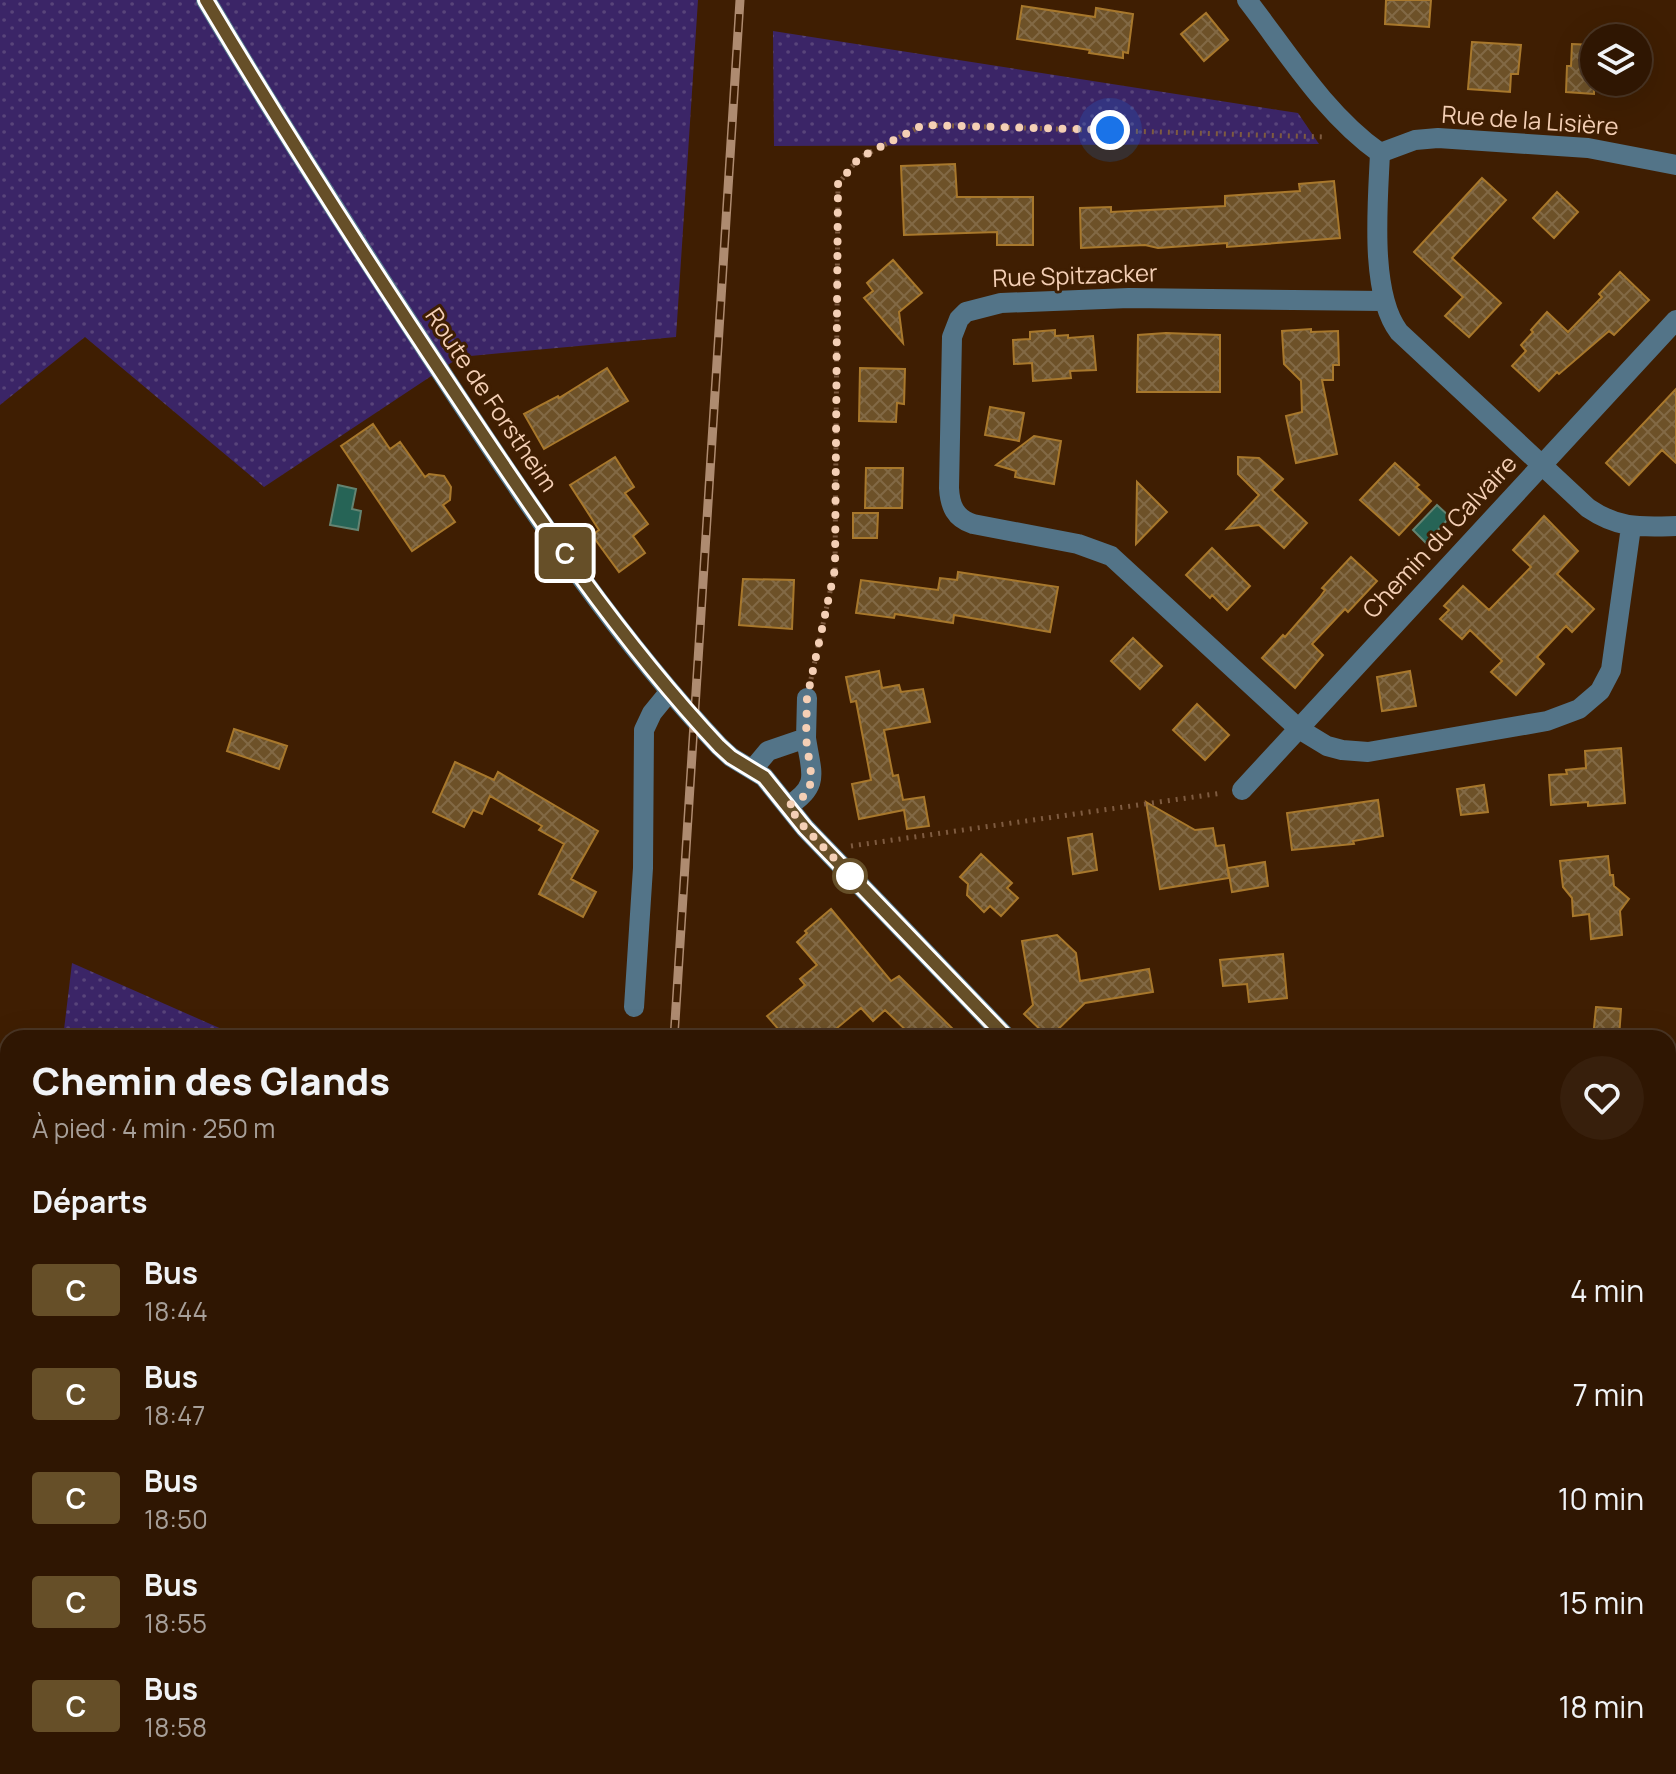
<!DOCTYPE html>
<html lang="fr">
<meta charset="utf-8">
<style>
:root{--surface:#2f1602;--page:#371f0c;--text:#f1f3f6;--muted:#a79f99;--line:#4a3524}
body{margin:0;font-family:Manrope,sans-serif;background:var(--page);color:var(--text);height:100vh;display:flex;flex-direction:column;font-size:30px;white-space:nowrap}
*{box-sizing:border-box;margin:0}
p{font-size:26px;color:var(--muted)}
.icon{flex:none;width:44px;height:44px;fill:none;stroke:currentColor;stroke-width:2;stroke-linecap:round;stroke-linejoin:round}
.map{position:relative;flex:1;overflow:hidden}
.panel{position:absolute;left:0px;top:1030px;width:1676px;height:744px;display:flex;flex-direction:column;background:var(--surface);border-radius:24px 24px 0 0;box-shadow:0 8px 32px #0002,0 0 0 2px var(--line)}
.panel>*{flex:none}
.badge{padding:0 16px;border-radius:6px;font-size:28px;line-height:52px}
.controls{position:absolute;left:1580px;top:24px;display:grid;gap:16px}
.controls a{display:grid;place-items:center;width:72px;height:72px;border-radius:50%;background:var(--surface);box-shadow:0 8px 32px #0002,0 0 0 2px var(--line);font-size:40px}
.you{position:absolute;width:40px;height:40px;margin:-20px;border:6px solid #fff;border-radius:50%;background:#1a73e8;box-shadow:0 0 0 12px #1a73e833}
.map>.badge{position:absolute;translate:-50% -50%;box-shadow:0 0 0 4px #fff}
h2{padding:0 32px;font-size:30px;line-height:72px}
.round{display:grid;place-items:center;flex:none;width:84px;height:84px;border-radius:42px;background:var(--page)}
.summary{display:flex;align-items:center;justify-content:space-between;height:136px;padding:0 32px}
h1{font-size:38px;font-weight:800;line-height:60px}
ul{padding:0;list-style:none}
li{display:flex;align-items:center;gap:24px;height:104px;padding:0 32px}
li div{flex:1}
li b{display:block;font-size:30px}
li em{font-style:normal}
li .badge{min-width:88px;font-weight:700;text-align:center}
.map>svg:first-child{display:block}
</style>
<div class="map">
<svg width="1676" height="1774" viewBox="0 0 1676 1774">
<defs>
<pattern id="green-dots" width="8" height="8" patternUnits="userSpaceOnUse" patternTransform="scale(2)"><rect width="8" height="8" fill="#3b2567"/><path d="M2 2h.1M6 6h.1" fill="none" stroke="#58447a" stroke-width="1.8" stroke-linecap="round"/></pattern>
<pattern id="building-cross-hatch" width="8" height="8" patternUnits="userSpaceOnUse" patternTransform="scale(2)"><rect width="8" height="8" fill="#6d5128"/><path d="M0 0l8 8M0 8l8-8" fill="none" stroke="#826945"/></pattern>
</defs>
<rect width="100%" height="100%" fill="#3f1e02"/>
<!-- green -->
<path fill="url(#green-dots)" d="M0 0H698L676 337 460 357 264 487 85 337 0 405Z
M773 31 1298 113 1319 144 774 146Z
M72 963 242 1038H63Z
M0 1310 8 1311V1766H566L611 1770V1774H0Z
M656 1766H1160L1157 1774H656Z"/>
<!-- water -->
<path fill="#266456" stroke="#648472" stroke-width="2" d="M338 485 356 489 352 509 361 511 358 530 330 525Z
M1437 505 1450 517 1426 543 1413 530Z"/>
<!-- building -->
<path fill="url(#building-cross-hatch)" stroke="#a8782c" stroke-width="2" d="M1386 0H1431L1429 27 1385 24Z
M1022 6 1095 17 1096 8 1133 14 1128 53 1123 52V58L1089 53 1090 50 1017 39Z
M1206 13 1228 40 1204 61 1181 34Z
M1472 42 1521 45 1518 74H1511L1510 92 1468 89Z
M1572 44 1594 45V94L1566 92 1567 66H1571Z
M955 164 957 197H1033V245H997V232L904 235 901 166Z
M1482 178 1506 200 1452 258 1501 303 1469 337 1445 316 1463 297 1414 252Z
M1334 181 1340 238 1227 247V243L1158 248 1145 245 1081 248 1080 208 1111 207V212L1225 206V196L1300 191 1299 184Z
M1557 192 1578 212 1554 238 1533 218Z
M893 260 922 293 899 312 903 343 864 298 873 291 867 283Z
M1620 272 1649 300 1614 335 1609 331 1559 374 1557 372 1539 391 1512 366 1526 351 1521 345 1533 332 1531 330 1547 312 1568 332 1602 297 1599 294Z
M1311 329V332L1338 331 1339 365H1333V380H1322L1337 454 1296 463 1286 416 1302 412 1301 381 1284 364 1282 331Z
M1055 330V336L1068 335V338L1093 336 1096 370 1070 371 1071 378 1033 381 1032 363 1014 364 1013 340 1030 339V332Z
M1166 333 1220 335V392H1137L1138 335Z
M607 368 628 401 544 449 524 414 558 396 559 398Z
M860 368 905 369 904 404 897 403 896 422 859 421Z
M1676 389V463L1662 450 1629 485 1606 463Z
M990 407 1024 413 1019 441 985 435Z
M373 424 390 449 400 442 425 477 429 474 444 476 451 487 450 500 443 505 455 522 412 551 341 446Z
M1034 436 1061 441 1054 484 1015 477 1016 471 996 465Z
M615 457 634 487 625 493 648 524 633 536 645 553 619 572 592 535 599 530 570 485Z
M1238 457 1259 458 1283 479 1272 490 1307 523 1284 548 1259 525 1227 529 1259 495 1238 474Z
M1395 463 1419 485 1416 487 1431 501 1399 535 1360 500Z
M866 468H903L902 508H865Z
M1137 482 1167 512 1136 544Z
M853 513H878L877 538H853Z
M1544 516 1578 551 1557 574 1594 609 1572 632 1566 626 1537 657 1544 664 1516 695 1491 672 1502 661 1470 630 1462 639 1440 619 1449 610 1444 606 1463 586 1489 610 1531 567 1513 550Z
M1212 548 1250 586 1227 610 1212 595 1210 598 1186 575Z
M1351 557 1377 581 1348 612 1345 609 1312 644 1323 655 1295 688 1262 658 1283 635 1285 637 1320 597 1325 590 1322 588Z
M958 572 1058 587 1050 632 954 615 953 623 895 614 894 618 856 613 861 580 938 590 940 578 957 580Z
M743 579 794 580 792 629 739 625Z
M1133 638 1162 666 1140 689 1111 661Z
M879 671 882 688 899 685 901 692 923 689 930 722 884 730 893 776 898 775 903 800 924 797 929 826 907 829 904 810 859 819 852 784 871 780 856 701 851 702 846 677Z
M1410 671 1416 706 1382 711 1377 677Z
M1197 704 1229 735 1205 760 1173 730Z
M234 729 287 746 279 769 227 751Z
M1621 748 1625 803 1588 806V802L1551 805 1549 775 1567 774 1566 770 1586 768 1585 751Z
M455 762 494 780 498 772 598 831 571 879 596 892 583 917 539 894 564 844 539 830 542 826 490 796 482 814 473 810 464 827 433 812Z
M1484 785 1488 812 1461 815 1457 789Z
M1378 800 1383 836 1353 841 1354 844 1292 850 1287 813Z
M1146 802 1195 830 1213 828 1216 846 1224 845 1229 878 1160 889Z
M1092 834 1097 870 1073 874 1068 838Z
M981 854 1012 883 1007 888 1018 898 1001 916 990 906 984 912 967 895 968 884 960 877Z
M1608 856 1610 875H1613L1614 886 1629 899 1620 911 1622 935 1591 939 1589 914 1573 916 1572 898 1563 887 1560 861Z
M1265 862 1268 886 1232 892 1228 868Z
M831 909 891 981 899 976 962 1038H914L885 1010 873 1021 861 1008 825 1038H786L767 1016 805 985 800 979 817 965 797 942 807 933 805 931Z
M1057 935 1076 953 1080 981 1149 969 1153 992 1085 1003 1049 1038 1024 1014 1033 1005 1022 941Z
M1283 954 1287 998 1249 1002 1247 984 1223 986 1220 960Z
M1596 1007 1621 1009 1619 1038H1593Z"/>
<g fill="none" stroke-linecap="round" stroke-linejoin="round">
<!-- path -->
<path stroke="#7e5b40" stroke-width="5" stroke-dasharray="2 6" stroke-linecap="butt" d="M811 679 835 569 838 184 859 158 923 125 1326 137
M851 846 1222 793
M0 1326 8 1327"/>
<!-- minor -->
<path stroke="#537488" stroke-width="20" d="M206 0C286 135 372 267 458 398 538 519 619 640 719 746L731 757 764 777 805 828 1007 1038
M1247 0C1288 53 1325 114 1380 153 1378 201 1369 293 1399 332L1588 508C1619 529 1640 527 1676 526
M1380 153 1415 140 1438 138 1588 148 1676 165
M1383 301 1129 298 1001 303 966 312 959 319 952 337 949 488C950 506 955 518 973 524L1078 544 1111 556 1299 729 1327 746 1342 750 1368 752 1547 721 1579 709 1600 691 1611 670 1631 527
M806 738 807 698
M753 769 768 751 806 738C811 773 821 785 788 806
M1242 790 1676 320
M634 1007 643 868 644 730 652 713 670 691
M1668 1613 1676 1574
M1569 1774 1574 1766"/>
<!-- rail casing -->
<g stroke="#ae8b70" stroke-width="9">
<path id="rail" d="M674 1038 740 0
M628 1774V1766"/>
</g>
<!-- rail -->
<use href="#rail" stroke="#3f1e02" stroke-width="6" stroke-dasharray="18" stroke-linecap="butt"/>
</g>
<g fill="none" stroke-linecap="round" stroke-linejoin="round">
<!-- line casing -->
<g stroke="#fff" stroke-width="18">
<path id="line" d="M206 0C285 133 369 264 455 393 536 515 618 638 719 746L731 757 764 777 805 828 1007 1038"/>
</g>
<!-- line -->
<use href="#line" stroke="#664f28" stroke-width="12"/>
<!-- walk -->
<path stroke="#f4cfb5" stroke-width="8" stroke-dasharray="0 14.4" d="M850 876 857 882 805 828 788 806 806 795 812 780 806 738 807 698 835 569 838 184 859 158 923 125 1110 130"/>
</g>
<!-- markers -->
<circle fill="#fff" stroke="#664f28" stroke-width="4" cx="850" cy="876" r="16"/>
<g text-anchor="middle" stroke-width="6" stroke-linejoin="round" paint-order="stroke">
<!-- street labels -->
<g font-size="24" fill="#f4cfb5" stroke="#3f1e02">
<text transform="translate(1530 121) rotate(4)" y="8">Rue de la Lisière</text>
<text transform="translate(1075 276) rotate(-2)" y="8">Rue Spitzacker</text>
<text transform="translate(491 400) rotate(56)" y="8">Route de Forstheim</text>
<text transform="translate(1440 537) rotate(-47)" y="8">Chemin du Calvaire</text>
</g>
</g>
</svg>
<div class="controls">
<a><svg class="icon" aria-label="layers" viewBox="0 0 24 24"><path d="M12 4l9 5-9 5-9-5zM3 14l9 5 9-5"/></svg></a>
</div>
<div class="you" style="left:1110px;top:130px"></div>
<b class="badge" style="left:565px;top:553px;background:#664f28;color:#fff">C</b>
<section class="panel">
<div class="summary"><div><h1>Chemin des Glands</h1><p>À pied · 4 min · 250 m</p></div><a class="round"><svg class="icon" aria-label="heart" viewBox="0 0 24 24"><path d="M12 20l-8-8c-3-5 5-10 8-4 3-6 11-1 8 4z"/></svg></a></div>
<h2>Départs</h2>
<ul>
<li><span class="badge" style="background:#664f28;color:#fff">C</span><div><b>Bus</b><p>18:44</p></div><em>4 min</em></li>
<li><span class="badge" style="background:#664f28;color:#fff">C</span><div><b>Bus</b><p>18:47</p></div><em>7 min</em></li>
<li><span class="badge" style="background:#664f28;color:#fff">C</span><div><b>Bus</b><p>18:50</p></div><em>10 min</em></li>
<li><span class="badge" style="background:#664f28;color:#fff">C</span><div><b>Bus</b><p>18:55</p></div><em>15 min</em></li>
<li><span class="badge" style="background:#664f28;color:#fff">C</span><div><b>Bus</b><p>18:58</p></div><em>18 min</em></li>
</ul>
</section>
</div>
